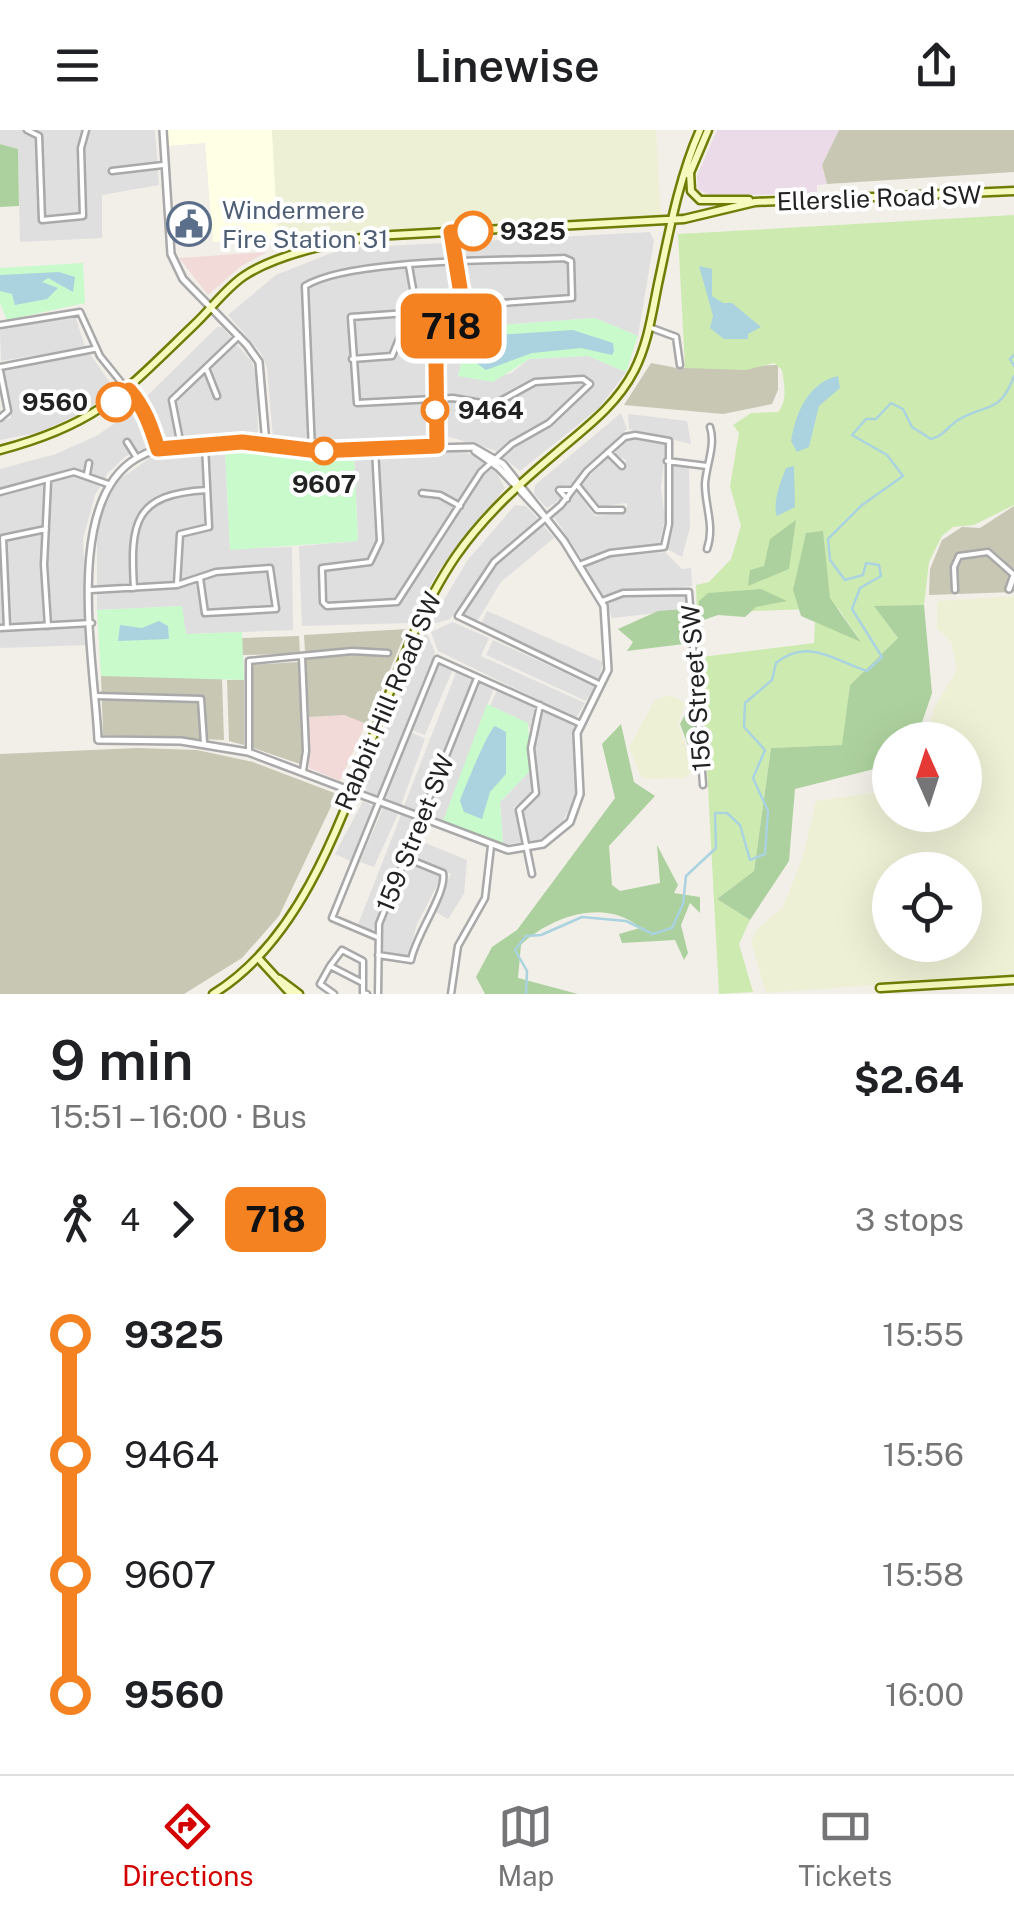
<!DOCTYPE html>
<meta charset="utf-8">
<style>
:root{--surface:#fff;--page:#f6f6f6;--text:#202124;--muted:#757577;--line:#e0e0e0;--accent:#d40000}
body{margin:0;font-family:"Public Sans",sans-serif;background:var(--page);color:var(--text);height:100vh;display:flex;flex-direction:column;font-size:38px;white-space:nowrap}
*{box-sizing:border-box;margin:0}
p{font-size:32px;color:var(--muted)}
.icon{flex:none;width:55px;height:55px;fill:none;stroke:currentColor;stroke-width:2;stroke-linecap:round;stroke-linejoin:round}
.map{position:relative;height:864px;overflow:hidden}
.side{display:flex;flex-direction:column;background:var(--surface);flex:1}
.side>*{flex:none}
.badge{padding:0 20px;border-radius:15px;font-size:35px;line-height:65px}
.needle{width:65px;rotate:357deg}
.tools{position:absolute;left:872px;top:592px;display:grid;gap:20px}
.tools a{display:grid;place-items:center;width:110px;height:110px;border-radius:50%;background:var(--surface);box-shadow:0 10px 40px #0002;font-size:50px}
.map>.badge{position:absolute;translate:-50% -50%;box-shadow:0 0 0 5px #fff}
.legs{display:flex;align-items:center;gap:15px;height:110px;padding:0 50px;font-size:32px}
.legs p{margin-inline-start:auto}
.headline{display:flex;align-items:center;justify-content:space-between;height:170px;padding:0 50px}
h1{font-size:55px;font-weight:600;line-height:75px}
ul{padding:0 50px;list-style:none}
li{display:flex;align-items:center;gap:35px;height:120px;font-size:38px}
li i{display:grid;place-items:center;width:15px;height:100%;margin:0 12px;background:currentColor}
li i::after{content:'';width:25px;height:25px;margin:-12px;border:8px solid;border-radius:50%;background:var(--surface)}
li p{margin-inline-start:auto}
li:first-child i{background:linear-gradient(#0000 50%,currentColor 0)}
li:last-child i{background:linear-gradient(currentColor 50%,#0000 0)}
header{display:flex;justify-content:space-between;align-items:center;height:130px;padding:0 50px;background:var(--surface);font-size:45px;font-weight:600}
.tabs{display:flex;justify-content:space-around;align-items:center;height:140px;border-top:2px solid var(--line);background:var(--surface);font-size:28px;color:var(--muted)}
.tabs a{display:grid;justify-items:center;gap:5px}
.tabs .current{color:var(--accent)}
.map>svg:first-child{display:block}
</style>
<header><svg class="icon" aria-label="menu" viewBox="0 0 24 24"><path d="M4 6h16M4 12h16M4 18h16"/></svg>Linewise<svg class="icon" aria-label="share" viewBox="0 0 24 24"><path d="M12 15V3M7 8l5-5 5 5M5 13v7h14v-7"/></svg></header>
<div class="map">
<svg width="1014" height="864" viewBox="0 0 1014 864">
<rect width="100%" height="100%" fill="#f2efe9"/>
<!-- residential -->
<path fill="#e0dfdf" d="M0 0H155L159 55 102 65V108L20 112 18 19 0 14Z
M650 102 654 111 638 206 595 188 487 196 464 137V112Z
M445 113 458 174 441 203 430 239V309L318 316 273 308 267 238 261 223 228 185 276 145 344 118Z
M75 185 85 217 1 231 0 200Z
M217 197H222L252 232 257 251 258 306 165 310 146 267Z
M450 210 465 219 458 246 510 244 529 229 588 226 626 242 599 278 520 341 494 320 443 305 439 256Z
M90 224 115 260 82 283 40 302 0 310V292L11 288 3 240Z
M132 281H137L149 316 126 326 108 343 95 365 83 409 88 515 0 518V339L56 324 98 305Z
M621 283 627 299 573 354 557 357 556 364 561 369 547 378 534 364 535 355Z
M628 284 687 291 691 314 629 299Z
M630 307 666 313 661 358 665 389 659 416 615 418 582 429 554 387 577 362 595 386 626 383 627 373 598 377 582 354 608 327 619 339 625 338 626 330 614 324Z
M225 320 230 419 292 417 293 500 186 504 181 476 97 480V393L117 351 153 326Z
M456 320 479 327 494 338 505 358 437 443 410 493 302 496 299 416 358 411 354 324Z
M670 336 689 337 690 398 682 427 667 419 672 397Z
M515 375 526 376 538 389 491 430 450 489 429 495 467 431Z
M543 395 554 408 501 452 476 493 461 485 499 430Z
M665 422 682 439 691 438 692 456 603 465 586 437 608 427Z
M684 463 687 465 684 480 612 488 607 473 620 467Z
M487 481 603 532 598 550 480 496Z
M453 492 489 508 481 526 585 573 576 588 438 521 431 502Z
M426 501 435 522 377 666 367 661 364 653Z
M493 510 594 556V558L586 571 486 525Z
M439 531 453 539 425 605 412 600Z
M457 540 472 551 418 682 404 676Z
M478 552 494 558 443 691 427 684Z
M498 558 535 575 530 599 527 593 490 576Z
M545 579 575 596V668L559 698 529 715 521 679 539 661 534 619 539 584Z
M411 602 425 609 401 675 386 668Z
M531 640 533 663 514 677 522 712 503 715 500 672Z
M363 671 375 677 352 732 335 724Z
M383 678 398 684 374 737 360 732Z
M401 685 416 691 372 802 363 801 357 797Z
M418 710 467 730 464 764 448 789 432 780 451 744 412 727Z
M406 733 442 746 417 794 408 828 379 823 381 797Z"/>
<!-- commercial -->
<path fill="#f2dad9" d="M267 122 241 136 208 165 179 128Z
M344 585 366 593 340 651 309 638V587Z"/>
<!-- industrial -->
<path fill="#ebdbe8" d="M717 0H839L822 35 827 54 817 55V64L711 65 698 60 697 46Z"/>
<!-- education -->
<path fill="#ffffe5" d="M167 0H272L278 108 213 112 205 13 166 16Z"/>
<!-- construction -->
<path fill="#c7c7b4" d="M839 0H1014V42L827 54 822 35Z
M651 233 677 238 778 235V260L772 274 723 284 624 275Z
M1014 376V462L929 465 930 439 942 410 962 397 980 398Z
M407 499 367 594 344 585 309 587 304 505Z
M299 506 300 524 242 525V508Z
M298 532 303 619 300 634 253 618 250 535Z
M173 545 222 549 224 610 103 605 101 546Z
M227 550H244V615L229 611Z
M138 618 197 620 253 632 337 664 279 786 242 828 184 864H0V624Z"/>
<!-- farmland -->
<path fill="#eef0d5" fill-rule="evenodd" d="M272 0H656L661 86 278 108Z
M1014 466V845L766 863 751 812 756 800 783 777 803 726 816 671 890 660V685H965V610H926L935 576 957 540 951 511 937 498V471ZM965 740V815H890V740Z
M670 565 685 573 678 593 693 640 685 648 648 649 641 647 629 617 655 570Z"/>
<!-- grass -->
<path fill="#cdebb0" d="M1014 85V375L974 395 953 397 942 406 929 432 924 475 875 477 898 508 850 555 843 615 771 618 754 741 717 769 750 790 739 814 753 862 719 864 701 527 814 513 815 492 860 510 838 478 697 483 696 455 709 452 731 429 741 396 730 356 739 303 733 295 751 283 778 282C788 270 784 255 782 240L774 233 746 240 685 238 678 104Z"/>
<!-- forest -->
<path fill="#add19e" d="M0 14 18 19 19 76 0 77Z
M796 390 789 439 748 456 750 440 764 436 770 409Z
M823 401 830 468 861 512 801 486 793 460 806 403Z
M761 459 787 471 756 477 745 487 718 485 698 492 699 471 708 463Z
M924 475 932 563 916 610H890V640L882 637 795 659 789 731 750 790 717 769 754 741 771 618 842 615 850 555 898 508 874 476Z
M685 479 692 513 627 521 633 512 618 499 658 481Z
M696 563 700 647 680 594Z
M621 594 634 652 655 666 609 716 612 755 620 761 660 753 657 715 678 755 674 763 700 767V783L690 773 681 795 688 823 684 830 675 810 622 813 619 804 640 798C605 767 550 787 521 815L518 848 578 864H485L476 847 492 817 517 800 615 668 602 614Z"/>
<!-- park -->
<path fill="#c8facc" d="M83 133 85 173 7 190 0 173V138Z
M481 180 487 196 595 188 638 206 626 242 588 226 529 229 493 252 458 246 465 219 450 210Z
M247 318 319 326 354 324 358 411 230 420 225 320Z
M182 476 186 504 242 502 244 550 101 546 97 480Z
M487 574 528 593 531 640 500 672 503 715 443 691Z"/>
<!-- water -->
<path fill="#aad3df" d="M699 136 712 139V166L723 173H732L761 197 748 204V209H724L710 198 713 186Z
M59 142 75 147 73 162 48 148 42 152 58 158 47 169 15 175 12 164 0 161V145Z
M573 200 613 213 614 221 612 225 581 218 532 223 486 240 472 230 475 218 496 205Z
M838 246 840 258 819 276 809 317 797 322 791 311C796 282 808 253 838 246Z
M794 336 795 377 777 386C772 373 781 351 786 338Z
M159 491 168 496 169 509 118 511 120 495 142 498Z
M495 596 506 602V644L490 662 482 689 464 682 460 671C464 659 489 599 495 596Z"/>
<g fill="none" stroke-linecap="round" stroke-linejoin="round">
<!-- stream -->
<path stroke="#aad3df" stroke-width="2.5" d="M1014 225 1010 229 1014 236
M526 864 527 841 515 820 526 806 541 805 582 787 626 791 653 804 672 798 683 774 686 746 716 718 715 683H727L740 695 750 730 765 724 768 681 753 648 765 620 744 597 745 573 772 550 776 533C808 507 835 531 867 541L882 527 852 479 860 458 881 446 879 435 866 433 863 445 845 450 830 430 828 409 862 375 903 346 887 325 852 305 866 289H876L891 273 903 279 912 297 931 309C944 306 947 297 958 290 986 273 1000 285 1014 246"/>
<!-- minor casing -->
<g stroke="#a9a9a9" stroke-width="9">
<path id="minor" d="M27 0 39 6 42 90 83 86 81 18 86 0
M112 41 163 35
M0 195 80 182 100 226 125 257
M649 197 676 207 680 235
M352 229 392 226 415 170 409 136
M0 237 94 219
M206 238 217 266
M0 241 8 281 0 288
M127 312 137 328
M181 316 172 270 239 206
M375 319 380 411 370 432 322 438 323 472 327 476 397 472 481 342 512 314 549 293 590 254 583 249 535 252 493 275 453 268 357 273 351 187 407 183
M312 321 305 156C350 128 505 131 564 128L571 131 572 168 473 175
M608 322 622 336
M667 331 707 336
M87 344 89 333
M577 355 597 380H622
M0 362 74 342 108 354
M422 363 440 365 460 376
M567 369 559 360H571
M707 419C715 396 705 377 705 354 706 335 716 316 710 297
M579 435 610 423 664 417 669 394V311L635 305 625 307 587 341 561 375 494 432 458 486 599 554
M177 454 180 404 209 397 205 315
M134 458C130 392 134 364 207 360
M91 460 177 455 216 442 270 438 276 479 205 483 200 448
M955 460 954 437 959 426 988 422 1014 445
M602 471 623 463 689 462 703 655
M48 496 44 435 48 351
M7 497 3 408 46 399
M0 498 92 493
M302 527 306 621 303 641
M96 566 201 569 204 613
M249 620V531L352 521 388 523
M532 744 519 680 536 663 531 618 540 575
M377 807 332 788 437 529 581 594
M378 825 411 830C416 804 447 763 443 743L406 728
M330 836 342 820 363 831V863L367 864
M334 864 320 854 330 836 363 853
M378 864 379 794 477 548
M451 864 458 816 485 768 491 716"/>
</g>
<!-- tertiary casing -->
<g stroke="#a9a9a9" stroke-width="10">
<path id="tertiary" d="M163 0 171 124 183 149 247 215 259 232 266 314
M457 102 460 147 476 180 468 187
M129 261 147 287 158 319
M243 312 318 321 473 317 503 334 564 411 604 476 608 540 577 603 580 664 570 692 543 714 508 720 248 622 181 611 98 610C95 535 62 371 137 328 167 310 209 314 243 312Z
M437 315 436 232 463 177 451 102
M475 321 499 338 546 388
M1009 459 1014 445"/>
</g>
<!-- secondary casing -->
<g stroke="#707d05" stroke-width="11">
<path id="secondary" d="M690 42 691 61 700 70H749
M689 45 708 0
M0 320C99 294 124 262 195 194 211 179 226 158 244 146 275 125 337 111 375 106L684 89 755 72 1014 61
M259 829 291 864
M279 849 299 864
M880 858 1014 850
M213 864C347 782 367 556 456 426 483 387 519 354 556 323 585 298 616 276 634 241 648 214 652 183 658 154 669 103 679 47 700 0"/>
</g>
<!-- minor -->
<use href="#minor" stroke="#fff" stroke-width="4"/>
<!-- tertiary -->
<use href="#tertiary" stroke="#fff" stroke-width="5"/>
<!-- secondary -->
<use href="#secondary" stroke="#f7fabf" stroke-width="6"/>
</g>
<g fill="none" stroke-linecap="round" stroke-linejoin="round">
<!-- line-1 casing -->
<g stroke="#fff" stroke-width="22">
<path id="line-1" d="M116 272 129 260C145 278 151 297 158 319L242 312 318 321 437 316 436 232 463 177 451 102 473 101"/>
</g>
<!-- line-1 -->
<use href="#line-1" stroke="#f58220" stroke-width="15"/>
</g>
<!-- icons -->
<defs>
<g id="civic-ring" transform="scale(2.25)"><circle r="9.5" fill="#fff" stroke="#5c6f8a" stroke-width="1.5"/><path d="M-.6-6.5H3V-4.5H.6V-3L4-1V1h2V6H-6V1h2V-1L-.6-3ZM-1.2 2.5V6h2.4V2.5Z" fill="#5c6f8a"/></g>
</defs>
<g fill-rule="evenodd">
<use href="#civic-ring" x="189" y="94"/>
</g>
<!-- markers -->
<g fill="#fff" stroke="#f58220" stroke-width="5">
<circle cx="473" cy="101" r="18"/>
<circle cx="116" cy="272" r="18"/>
<circle cx="435" cy="280" r="12"/>
<circle cx="324" cy="321" r="12"/>
</g>
<g text-anchor="middle" stroke-width="8" stroke-linejoin="round" paint-order="stroke">
<!-- street labels -->
<g font-size="25" fill="#222" stroke="#fff">
<text transform="translate(879 68) rotate(-2)" y="9">Ellerslie Road SW</text>
<text transform="translate(696 558) rotate(-94)" y="9">156 Street SW</text>
<text transform="translate(388 571) rotate(-67)" y="9">Rabbit Hill Road SW</text>
<text transform="translate(415 703) rotate(-68)" y="9">159 Street SW</text>
</g>
<!-- service labels -->
<g font-size="25" fill="#4e5e75" stroke="#fff" text-anchor="start">
<text x="222" y="89">Windermere<tspan x="222" dy="29">Fire Station 31</tspan></text>
</g>
<!-- stop labels -->
<g font-size="25" font-weight="bold" fill="#222" stroke="#fff" text-anchor="start">
<text x="500" y="110">9325</text>
<text x="88" y="281" text-anchor="end">9560</text>
<text x="458" y="289">9464</text>
<text x="324" y="363" text-anchor="middle">9607</text>
</g>
</g>
</svg>
<div class="tools">
<a><svg class="needle" viewBox="-14 -14 28 28"><path d="M0-13l5 13h-10z" fill="#e53935"/><path d="M0 13l5-13h-10z" fill="#757577"/></svg></a>
<a><svg class="icon" aria-label="locate" viewBox="0 0 24 24"><circle cx="12" cy="12" r="6"/><path d="M12 2v4M12 18v4M2 12h4M18 12h4"/></svg></a>
</div>
<b class="badge" style="left:451px;top:196px;background:#f58220;color:#111">718</b>
</div>
<section class="side">
<div class="headline"><div><h1>9 min</h1><p>15:51 – 16:00 · Bus</p></div><b>$2.64</b></div>
<div class="legs"><svg class="icon" aria-label="walk" viewBox="0 0 24 24"><circle cx="13" cy="4" r="2"/><path d="M13 8l-2 6 4 7M11 14l-3 7M7 12l3-4h3l4 4"/></svg>4<svg class="icon" aria-label="forward" viewBox="0 0 24 24"><path d="M9 5l7 7-7 7"/></svg><b class="badge" style="background:#f58220;color:#111">718</b><p>3 stops</p></div>
<ul>
<li><i style="color:#f58220"></i><b>9325</b><p>15:55</p></li>
<li><i style="color:#f58220"></i><span>9464</span><p>15:56</p></li>
<li><i style="color:#f58220"></i><span>9607</span><p>15:58</p></li>
<li><i style="color:#f58220"></i><b>9560</b><p>16:00</p></li>
</ul>
</section>
<nav class="tabs">
<a class="current"><svg class="icon" aria-label="directions" viewBox="0 0 24 24"><path d="M12 3l9 9-9 9-9-9zM9 14v-3h6M13 9l2 2-2 2"/></svg>Directions</a>
<a><svg class="icon" aria-label="map" viewBox="0 0 24 24"><path d="M3 6l6-2 6 2 6-2v14l-6 2-6-2-6 2zM9 4v14M15 6v14"/></svg>Map</a>
<a><svg class="icon" aria-label="tickets" viewBox="0 0 24 24"><path d="M3 7h18v10H3zM15 7v10"/></svg>Tickets</a>
</nav>
